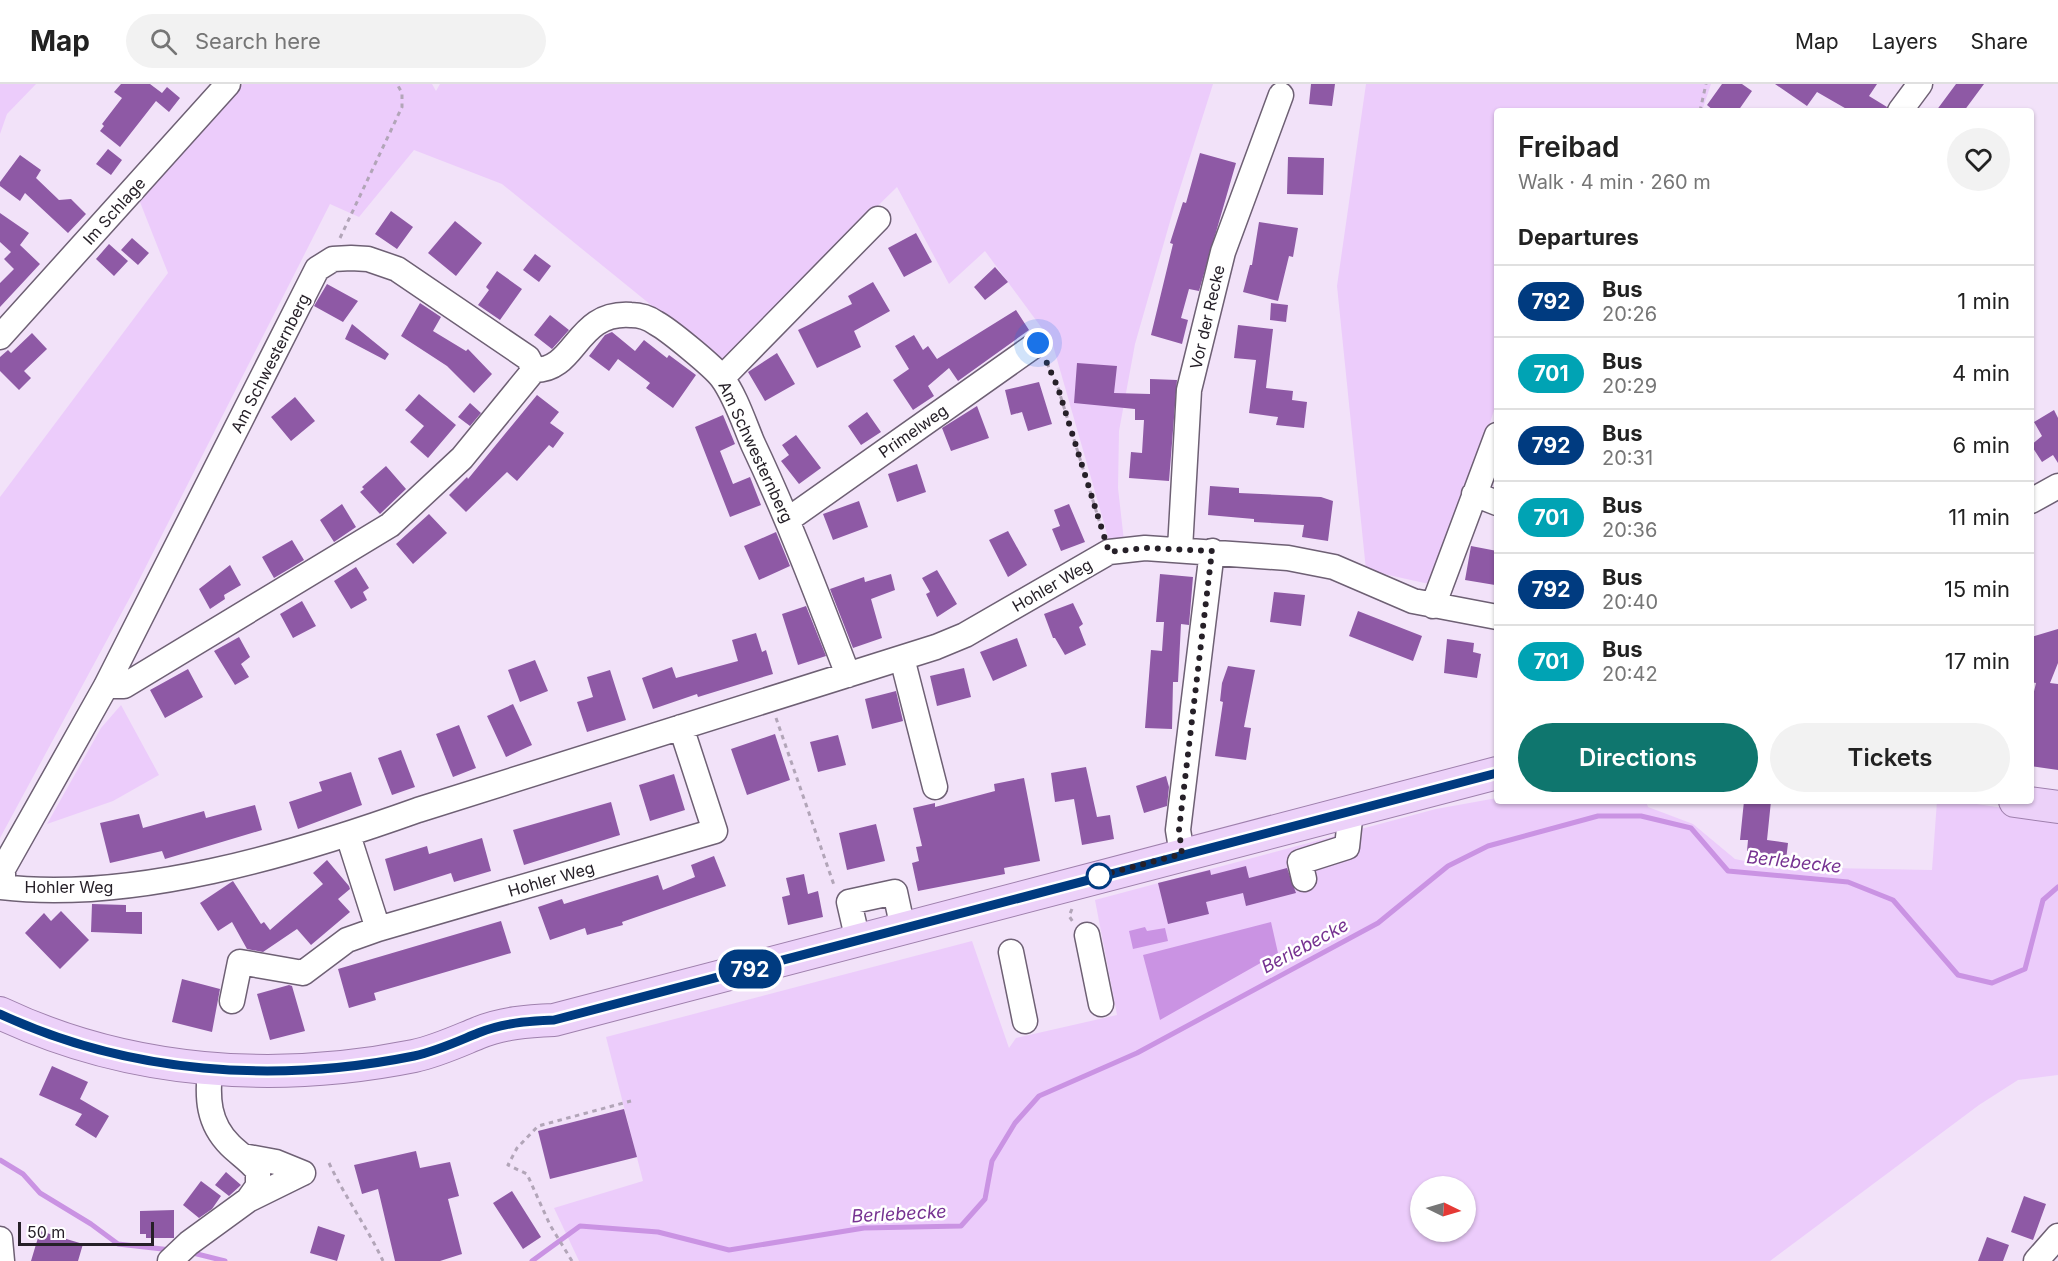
<!DOCTYPE html>
<meta charset="utf-8">
<style>
:root{--surface:#fff;--page:#f2f2f2;--text:#222;--muted:#767676;--line:#e0e0e0;--accent:#0f766e}
body{margin:0;font-family:Inter,sans-serif;background:var(--page);color:var(--text);height:100vh;display:flex;flex-direction:column;font-size:22px;white-space:nowrap}
*{box-sizing:border-box;margin:0}
p{font-size:20px;color:var(--muted)}
.icon{flex:none;width:33px;height:33px;fill:none;stroke:currentColor;stroke-width:2;stroke-linecap:round;stroke-linejoin:round}
.map{position:relative;flex:1;overflow:hidden}
.details{position:absolute;left:1494px;top:24px;width:540px;height:696px;display:flex;flex-direction:column;background:var(--surface);border-radius:6px;box-shadow:0 2px 4px #0004}
.details>*{flex:none}
.badge{padding:0 12px;border-radius:20px;font-size:21px;line-height:39px}
.needle{width:39px;rotate:95deg}
.buttons{position:absolute;left:1410px;top:1092px;display:grid;gap:12px}
.buttons a{display:grid;place-items:center;width:66px;height:66px;border-radius:50%;background:var(--surface);box-shadow:0 2px 4px #0004;font-size:30px}
.scale{position:absolute;left:18px;bottom:15px;width:136px;box-sizing:border-box;padding-left:6px;border:3px solid #262028;border-top:0;font-size:16px;line-height:21px;white-space:nowrap;color:#262028;-webkit-text-stroke:4px #fff;paint-order:stroke}
.you{position:absolute;width:30px;height:30px;margin:-15px;border:4px solid #fff;border-radius:50%;background:#1a73e8;box-shadow:0 0 0 9px #1a73e833}
.map>.badge{position:absolute;translate:-50% -50%;box-shadow:0 0 0 3px #fff}
h2{padding:0 24px;font-size:22px;line-height:54px}
.round{display:grid;place-items:center;flex:none;width:63px;height:63px;border-radius:32px;background:var(--page)}
.headline{display:flex;align-items:center;justify-content:space-between;height:102px;padding:0 24px}
h1{font-size:28px;font-weight:600;line-height:45px}
.primary-button{display:flex;gap:12px;margin-top:auto;padding:12px 24px}
.primary-button a{flex:1;height:69px;border-radius:36px;background:var(--accent);color:#fff;font-size:24px;font-weight:600;line-height:69px;text-align:center}
.primary-button a+a{background:var(--page);color:var(--text)}
ul{padding:0;list-style:none}
li{display:flex;align-items:center;gap:18px;height:72px;padding:0 24px;border-top:2px solid var(--line)}
li div{flex:1}
li b{display:block;font-size:22px}
li em{font-style:normal}
li .badge{min-width:66px;font-weight:700;text-align:center}
header{display:flex;align-items:center;gap:36px;box-sizing:border-box;height:84px;padding:0 30px;background:var(--surface);border-bottom:2px solid var(--line)}
header strong{font-size:28px}
nav{display:flex;gap:33px;margin-inline-start:auto;font-size:21px}
.search{width:420px;height:54px;background:var(--page);display:flex;align-items:center;gap:15px;box-sizing:border-box;padding:0 21px;border-radius:33px;color:var(--muted);font-size:22px}
.map>svg:first-child{display:block}
</style>
<header>
<strong>Map</strong>
<div class="search"><svg class="icon" aria-label="search" viewBox="0 0 24 24"><circle cx="10" cy="10" r="6"/><path d="M15 15l6 6"/></svg>Search here</div>
<nav><a>Map</a><a>Layers</a><a>Share</a></nav>
</header>
<div class="map">
<svg width="2058" height="1177" viewBox="0 0 2058 1177">
<rect width="100%" height="100%" fill="#f2e2f9"/>
<!-- green -->
<path fill="#ecccfb" fill-rule="evenodd" d="M0 0H36L7 30 0 50Z
M243 0H432L436 7 440 0H1213L1175 120 1135 260 1119 347 1118 404 1124 457 1110 460 1052 258 985 167 949 200 897 103 720 277 502 100 414 66 359 133 330 120 134 506 0 754V413L168 189 138 113Z
M1366 0H1711L1702 27H1497V317L1438 502 1366 486 1337 202Z
M121 621 159 691 113 717 47 740 101 644Z
M1497 714V717H1646L1648 723 1693 740 1735 775 1774 783 1932 786 1937 717H1956L2058 732V991L2018 996 1979 1021 1770 1177H579L554 1124 643 1097 606 953 972 857 1009 964 1016 954 1117 931 1095 816 1436 725ZM1420 1102H1466V1148H1420Z"/>
<!-- water -->
<path fill="#ca93e3" d="M1271 838 1278 869 1160 936 1143 871Z
M1145 843 1147 847 1165 844 1168 857 1133 865 1129 847Z"/>
<g fill="none" stroke-linecap="round" stroke-linejoin="round">
<!-- stream -->
<path stroke="#ca93e3" stroke-width="5" d="M0 1076 23 1090 40 1109 91 1140 118 1160 171 1166
M189 1168 225 1177
M532 1177 580 1142 658 1148 729 1166 864 1144 961 1142 985 1115 992 1077 1015 1039 1039 1012 1137 969 1378 839 1448 782 1488 762 1598 732H1641L1691 744 1728 787 1848 798 1893 816 1958 891 1992 899 2025 885 2043 816 2058 803"/>
</g>
<!-- building -->
<path fill="#8e59a5" d="M121 0H150L162 9 167 3 180 14 169 28 156 17 120 63 100 47 104 42 102 40 122 14 114 8Z
M1311 0H1335L1332 22 1309 20Z
M1722 0H1742L1752 7 1738 27H1714L1707 21Z
M1775 0H1877L1869 12 1887 23 1886 27H1850L1817 8 1807 22Z
M1956 0H1984L1964 27H1936Z
M108 65 122 76 111 91 96 80Z
M1200 69 1236 79 1199 207 1189 205 1181 234 1188 236 1182 260 1151 251 1173 160 1170 159 1183 118 1186 119Z
M20 71 41 86 36 94 59 116 71 115 86 130 68 149 25 109 20 117 0 102V98Z
M1288 73 1324 74 1323 111 1287 110Z
M391 127 413 143 397 165 375 150Z
M0 129 29 149 20 161 40 180 0 223V199L14 185 4 175 11 168 0 158Z
M455 137 482 159 456 192 428 169Z
M1259 138 1298 144 1293 173 1289 172 1278 217 1243 208 1250 181H1252Z
M916 149 932 178 904 193 888 164Z
M132 154 149 169 138 181 121 166Z
M109 160 128 177 114 192 96 175Z
M535 170 551 182 539 198 523 186Z
M995 183 1008 198 985 216 974 203Z
M497 187 522 205 500 236 478 221 489 206 486 203Z
M873 198 890 227 854 247 861 263 817 284 798 246 852 220 848 212Z
M327 200 358 217 343 238 314 222Z
M420 219 441 233 433 247 466 267 468 265 492 290 474 309 447 282 401 252Z
M1271 219 1288 221 1286 238 1270 236Z
M1016 226 1029 246 958 297 949 284 928 302 934 312 913 326 893 296 909 285 895 262 914 251 923 266 928 262 937 275Z
M550 231 569 246 552 265 534 251Z
M352 240 389 270 385 276 345 255Z
M1238 241 1273 245 1266 304 1293 307 1292 316 1307 318 1304 344 1276 341 1278 333 1249 329 1256 276 1234 274Z
M612 248 635 267 644 256 667 274 669 271 696 291 673 324 646 304 650 299 618 275 609 287 589 272 605 251Z
M32 249 47 265 24 287 31 294 19 306 0 287V273L8 266 11 269Z
M777 269 795 300 765 317 748 288Z
M1077 279 1117 282 1114 309 1150 310V295L1177 296 1169 397 1129 394 1131 368 1142 369 1144 336H1135V325L1074 319Z
M1039 298 1052 340 1028 347 1022 328 1011 331 1005 306Z
M419 310 456 341 428 374 410 358 424 342 405 326Z
M537 311 559 328 550 339 564 349 553 364 549 361 517 397 507 388 466 428 449 411 467 393 468 395Z
M295 313 315 337 291 357 271 333Z
M470 319 481 329 470 342 458 333Z
M977 322 989 354 951 367 942 344Z
M2054 326 2058 334V379L2053 371 2042 378 2031 361 2042 352 2034 338Z
M867 328 881 348 861 361 848 342Z
M723 331 735 360 720 367 733 400 750 393 761 421 730 433 695 343Z
M796 351 821 384 799 400 781 377 789 371 782 361Z
M917 380 926 408 897 418 888 390Z
M386 382 406 405 380 430 360 408 364 405 362 403Z
M1210 402 1239 404V409L1321 413 1333 417 1328 457 1302 453 1304 441 1254 438V435L1208 431Z
M859 417 868 443 833 456 823 430Z
M342 420 356 443 334 458 320 436Z
M1069 420 1085 458 1061 467 1052 445 1060 442 1054 426Z
M429 430 447 449 413 480 396 460Z
M1008 447 1027 481 1008 493 989 456Z
M776 448 790 482 759 496 744 462Z
M292 456 304 476 274 494 262 473Z
M1471 462 1497 467 1495 501 1465 496Z
M230 481 241 501 224 511 225 515 210 525 199 505Z
M356 483 369 504 363 508 367 516 351 525 334 497Z
M937 486 957 520 937 533 926 510 930 508 922 494Z
M891 490 895 506 871 515 882 554 853 564 830 505 864 493 865 498Z
M1160 490 1193 493 1189 541 1181 540 1178 598H1173L1172 645 1145 644 1151 566 1162 567 1164 538H1156Z
M1274 508 1305 511 1301 542 1270 538Z
M302 517 316 542 293 554 280 530Z
M1073 519 1083 540 1079 543 1086 561 1065 571 1055 554H1053L1044 530Z
M806 522 826 572 798 581 782 530Z
M1358 527 1422 552 1413 577 1349 552Z
M2058 545V579L2050 599 2058 600V686L2031 682V620L2036 599 2031 598V553Z
M756 549 762 568 766 566 773 590 698 613 697 610 653 625 642 594 672 583 676 594 738 577 732 556Z
M239 553 250 573 241 580 249 593 235 601 214 567Z
M1017 554 1027 582 993 597 980 568Z
M1447 555 1474 559 1473 568 1481 570 1477 594 1444 589Z
M535 576 548 607 520 618 508 586Z
M1228 582 1255 586 1244 643 1251 644 1246 676 1215 672 1223 618 1220 617 1222 599Z
M964 584 971 613 937 622 930 592Z
M188 585 203 613 165 634 150 606Z
M610 586 626 636 587 648 577 618 593 613 587 593Z
M896 607 903 637 872 645 865 615Z
M513 620 532 661 506 673 487 632Z
M459 641 476 684 453 693 436 650Z
M775 650 790 696 747 711 731 665Z
M838 651 846 681 818 688 810 658Z
M401 666 415 703 392 711 378 674Z
M1086 683 1097 733 1110 731 1114 755 1082 761 1074 715 1055 718 1051 689Z
M351 688 362 721 298 745 289 718 322 707 319 698Z
M674 690 685 726 650 737 639 701Z
M1166 692 1169 703 1167 722 1144 729 1136 702Z
M1024 694 1040 777 1004 784 1005 790 918 807 912 779 919 777 916 763 922 762 913 724 935 719V723L995 707 994 700Z
M1744 717H1771L1767 756 1788 759 1786 776 1763 774V769L1747 767 1748 756H1740Z
M611 718 620 751 524 781 513 746Z
M255 721 262 746 165 775 162 767 110 779 100 739 139 730 143 744 204 727 206 734Z
M876 740 885 777 847 786 839 749Z
M482 754 491 787 454 798 451 789 394 807 385 775 427 762 429 770Z
M714 772 726 802 622 838 623 841 587 851 585 844 550 856 538 823 562 815 564 820 658 791 663 806 695 793 691 781Z
M327 776 349 802 350 805 338 815 350 828 311 861 297 845 263 868 247 865 232 838 218 847 200 819 233 797 261 840 264 838 270 846 323 800 313 789Z
M1246 782 1249 794 1287 784 1296 809 1246 822 1243 809 1206 818 1209 830 1168 840 1158 799 1210 786 1211 791Z
M804 790 808 810 818 807 823 833 788 841 782 813 790 811 786 794Z
M92 820 126 821V828H142V850L91 848Z
M61 827 89 856 60 885 25 849 44 829 51 837Z
M501 837 511 869 374 909 376 916 349 924 338 885Z
M182 895 220 905 212 948 172 938Z
M289 901 292 902 305 947 270 956 257 910Z
M52 982 88 998 80 1015 109 1032 96 1054 75 1041 82 1030 39 1011Z
M624 1025 637 1073 550 1095 538 1047Z
M416 1067 420 1084 450 1078 459 1112 448 1115 462 1170 440 1177H395L378 1105 362 1110 354 1081Z
M226 1088 241 1101 229 1112 215 1101Z
M201 1097 221 1112 212 1125 199 1134 183 1121Z
M512 1107 541 1153 523 1165 493 1119Z
M2024 1112 2046 1120 2033 1156 2011 1148Z
M174 1126V1154H146V1150H140V1127Z
M318 1142 345 1151 337 1177 310 1169Z
M40 1147 83 1160 78 1177H31Z
M1987 1153 2009 1161 2003 1177H1978Z"/>
<g fill="none" stroke-linecap="round" stroke-linejoin="round">
<!-- minor casing -->
<g stroke="#6e6074" stroke-width="27">
<path id="minor" d="M1900 27 1920 0
M0 253 228 0
M534 286C577 287 575 227 631 231 639 231 649 234 656 239 669 246 714 283 722 294 736 313 744 339 753 360 789 436 818 513 848 591
M722 294 878 135
M1474 410 1497 419
M2031 417 2058 402
M789 435 1038 259
M1180 465 1189 306 1223 168 1281 11
M1433 522 1497 351
M902 574 935 703
M106 602H124L390 441 462 374 534 286
M348 751 378 845 715 747 681 643
M1182 770 1178 746 1212 467
M1304 795 1300 778 1347 763 1351 726
M0 803C132 819 295 770 418 726L936 563 965 551 1109 468 1145 464 1288 474 1334 483 1413 517 1497 533
M3 803V785L106 602 317 185 333 175 351 174 368 175 397 185 528 274 534 286
M1087 851 1101 920
M858 857 849 818 895 808 903 845
M1011 868 1025 937
M232 917 240 878 303 889 347 856 378 845
M243 1072 276 1078 303 1089
M248 1116 303 1089
M0 1155 2 1177
M170 1177 189 1159 248 1116 258 1102V1087C249 1076 239 1070 230 1061 208 1039 207 1014 210 985
M2036 1177 2058 1152"/>
</g>
<!-- major casing -->
<g stroke="#9f80ad" stroke-width="34">
<path id="major" d="M2015 717 2058 723
M0 929C129 990 275 1000 414 972 437 967 456 958 478 949 502 939 528 937 554 936L1497 689"/>
</g>
<!-- path -->
<path stroke="#b2a5b8" stroke-width="3" stroke-dasharray="4.5 4.5" stroke-linecap="butt" d="M1700 27 1706 0
M340 154 402 23V9L397 0
M1047 279 1058 304 1103 449
M776 634 835 804
M1072 825 1069 832 1073 838
M329 1079C345 1113 367 1143 383 1177
M572 1177 550 1141 527 1090 508 1081 517 1064 538 1042 631 1017"/>
<!-- minor -->
<use href="#minor" stroke="#fff" stroke-width="24"/>
<!-- major -->
<use href="#major" stroke="#ecd1f9" stroke-width="32"/>
</g>
<g fill="none" stroke-linecap="round" stroke-linejoin="round">
<!-- line casing -->
<g stroke="#fff" stroke-width="14">
<path id="line" d="M0 930C129 990 275 1000 414 972 437 967 456 958 478 949 502 939 528 937 554 936L1497 689"/>
</g>
<!-- line -->
<use href="#line" stroke="#003b80" stroke-width="9"/>
<!-- walk -->
<path stroke="#262028" stroke-width="6" stroke-dasharray="0 10.8" d="M1038 259 1058 304 1109 468 1145 464 1212 467 1179 746 1182 770 1099 792"/>
</g>
<!-- markers -->
<circle fill="#fff" stroke="#003b80" stroke-width="3" cx="1099" cy="792" r="12"/>
<g text-anchor="middle" stroke-width="5" stroke-linejoin="round" paint-order="stroke">
<!-- street labels -->
<g font-size="16" fill="#262028" stroke="#fff">
<text transform="translate(114 127) rotate(-48)" y="6">Im Schlage</text>
<text transform="translate(1207 233) rotate(-77)" y="6">Vor der Recke</text>
<text transform="translate(270 279) rotate(-63)" y="6">Am Schwesternberg</text>
<text transform="translate(913 347) rotate(-35)" y="6">Primelweg</text>
<text transform="translate(756 368) rotate(65)" y="6">Am Schwesternberg</text>
<text transform="translate(1052 501) rotate(-30)" y="6">Hohler Weg</text>
<text transform="translate(551 795) rotate(-16)" y="6">Hohler Weg</text>
<text x="69" y="809">Hohler Weg</text>
</g>
<!-- water labels -->
<g font-size="18" font-style="italic" fill="#763291" stroke="#fff">
<text transform="translate(1794 778) rotate(6)" y="6">Berlebecke</text>
<text transform="translate(1305 862) rotate(-28)" y="6">Berlebecke</text>
<text transform="translate(899 1130) rotate(-3)" y="6">Berlebecke</text>
</g>
</g>
</svg>
<div class="buttons">
<a><svg class="needle" viewBox="-14 -14 28 28"><path d="M0-13l5 13h-10z" fill="#e53935"/><path d="M0 13l5-13h-10z" fill="#767676"/></svg></a>
</div>
<div class="scale">50 m</div>
<div class="you" style="left:1038px;top:259px"></div>
<b class="badge" style="left:750px;top:885px;background:#003b80;color:#fff">792</b>
<section class="details">
<div class="headline"><div><h1>Freibad</h1><p>Walk · 4 min · 260 m</p></div><a class="round"><svg class="icon" aria-label="heart" viewBox="0 0 24 24"><path d="M12 20l-8-8c-3-5 5-10 8-4 3-6 11-1 8 4z"/></svg></a></div>
<h2>Departures</h2>
<ul>
<li><span class="badge" style="background:#003b80;color:#fff">792</span><div><b>Bus</b><p>20:26</p></div><em>1 min</em></li>
<li><span class="badge" style="background:#00a3b4;color:#fff">701</span><div><b>Bus</b><p>20:29</p></div><em>4 min</em></li>
<li><span class="badge" style="background:#003b80;color:#fff">792</span><div><b>Bus</b><p>20:31</p></div><em>6 min</em></li>
<li><span class="badge" style="background:#00a3b4;color:#fff">701</span><div><b>Bus</b><p>20:36</p></div><em>11 min</em></li>
<li><span class="badge" style="background:#003b80;color:#fff">792</span><div><b>Bus</b><p>20:40</p></div><em>15 min</em></li>
<li><span class="badge" style="background:#00a3b4;color:#fff">701</span><div><b>Bus</b><p>20:42</p></div><em>17 min</em></li>
</ul>
<div class="primary-button"><a>Directions</a><a>Tickets</a></div>
</section>
</div>
